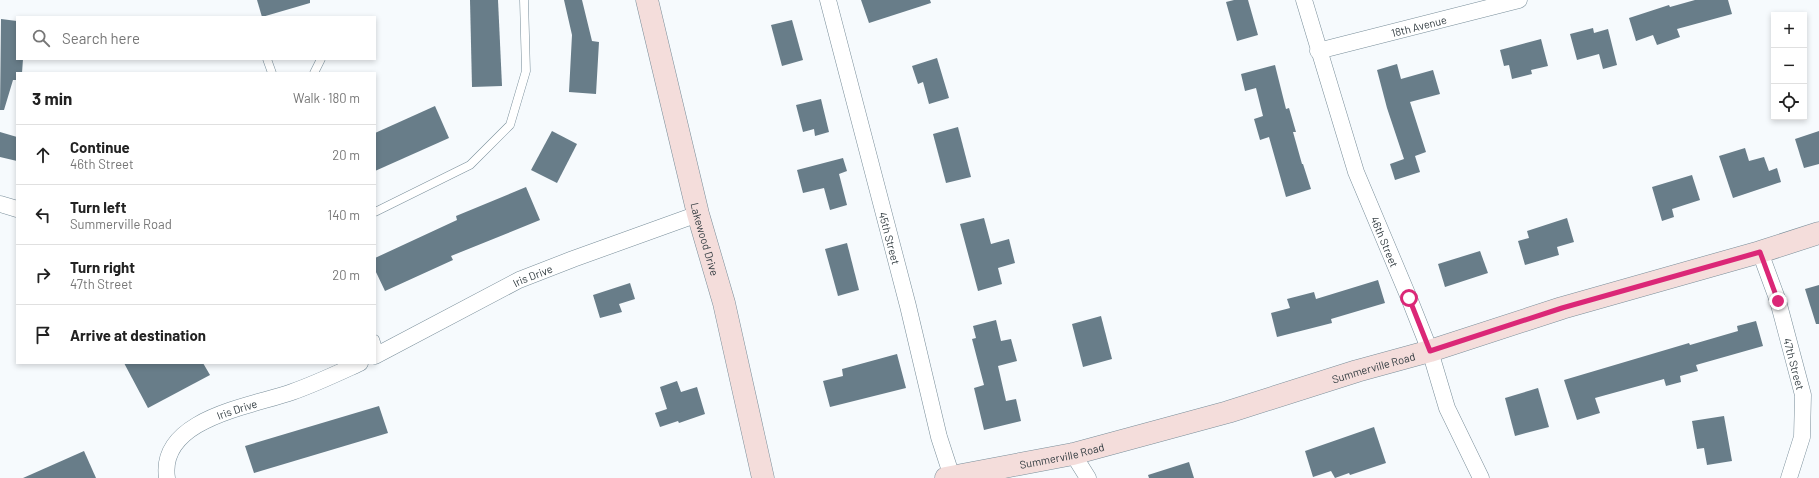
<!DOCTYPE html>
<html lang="en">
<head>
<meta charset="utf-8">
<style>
	:root { --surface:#fff; --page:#f6f6f6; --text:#222; --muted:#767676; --line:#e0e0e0 }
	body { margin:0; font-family:Barlow,sans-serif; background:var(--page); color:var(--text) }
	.controls { position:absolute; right:12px; top:12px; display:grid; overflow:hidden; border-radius:0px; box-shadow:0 2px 6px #0003 }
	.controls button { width:36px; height:36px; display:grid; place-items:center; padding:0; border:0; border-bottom:1px solid var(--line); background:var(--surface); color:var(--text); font:20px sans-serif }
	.stop { position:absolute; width:12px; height:12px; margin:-9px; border:3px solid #db2777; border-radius:50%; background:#fff }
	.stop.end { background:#db2777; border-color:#fff; box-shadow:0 1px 4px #0008 }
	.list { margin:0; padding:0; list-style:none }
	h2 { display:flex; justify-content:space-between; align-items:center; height:52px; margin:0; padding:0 16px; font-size:17px }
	h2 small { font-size:13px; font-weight:400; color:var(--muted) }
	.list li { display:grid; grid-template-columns:26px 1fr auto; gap:12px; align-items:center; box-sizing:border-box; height:60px; padding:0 16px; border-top:1px solid var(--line) }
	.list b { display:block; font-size:15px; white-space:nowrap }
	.list p { margin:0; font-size:13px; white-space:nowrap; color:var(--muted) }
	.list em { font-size:13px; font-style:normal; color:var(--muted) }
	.icon { flex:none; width:22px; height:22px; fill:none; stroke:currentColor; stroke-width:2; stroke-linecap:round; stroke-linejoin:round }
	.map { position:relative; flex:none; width:1819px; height:478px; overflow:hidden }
	.search { position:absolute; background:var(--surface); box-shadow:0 2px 6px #0003; left:16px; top:16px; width:360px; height:44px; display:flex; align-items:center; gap:10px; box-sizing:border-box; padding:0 14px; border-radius:0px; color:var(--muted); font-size:15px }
	.panel { position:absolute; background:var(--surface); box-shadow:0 2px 6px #0003; left:16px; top:72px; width:360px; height:292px; border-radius:0px }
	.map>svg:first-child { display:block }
	.building { fill:#687d89 }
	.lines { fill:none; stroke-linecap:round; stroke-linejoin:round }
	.lane-casing { stroke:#798e9a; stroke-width:9 }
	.street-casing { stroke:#798e9a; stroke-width:17 }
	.secondary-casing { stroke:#798e9a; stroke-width:23 }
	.lane { stroke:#fff; stroke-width:8 }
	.street { stroke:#fff; stroke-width:16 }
	.secondary { stroke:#f4dddb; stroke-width:22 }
	.route { stroke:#db2777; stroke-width:5 }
	.labels { text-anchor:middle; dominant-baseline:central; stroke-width:4; stroke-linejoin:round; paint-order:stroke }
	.street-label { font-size:11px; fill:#323c41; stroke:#fff }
</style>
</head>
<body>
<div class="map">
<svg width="1819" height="478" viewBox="0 0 1819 478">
	<rect width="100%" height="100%" fill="#f6fafd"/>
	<g class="building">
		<polygon points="257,0 310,0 310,3 262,17"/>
		<polygon points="470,0 498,0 502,86 472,87"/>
		<polygon points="564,0 582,0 592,41 599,42 596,94 569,92 572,35"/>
		<polygon points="861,0 930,0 931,3 869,23"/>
		<polygon points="1234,0 1248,0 1258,35 1237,41 1226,2"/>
		<polygon points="1695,0 1728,0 1732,14 1677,29 1680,37 1657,45 1653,35 1636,41 1629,18 1669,5 1670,7"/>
		<polygon points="1,19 17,21 17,59 23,59 22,73 17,73 17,80 13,80 4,110 0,110"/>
		<polygon points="792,20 803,60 782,66 771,25"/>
		<polygon points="1593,28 1594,33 1608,29 1617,65 1603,69 1599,54 1577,60 1570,34"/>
		<polygon points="1541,39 1548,66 1531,70 1532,74 1512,79 1509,65 1504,66 1500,50"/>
		<polygon points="937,58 949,98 929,104 923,82 918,84 912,66"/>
		<polygon points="1397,64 1401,79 1433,70 1440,94 1410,102 1426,152 1415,156 1420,172 1395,180 1390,164 1404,159 1387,108 1377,70"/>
		<polygon points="1275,65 1286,109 1289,108 1296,132 1293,132 1302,164 1303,164 1311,189 1286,197 1269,137 1260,140 1254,119 1263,116 1256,88 1245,91 1241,74"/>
		<polygon points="821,99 829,132 815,136 814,129 803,132 796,105"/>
		<polygon points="435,106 449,138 375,171 375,133"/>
		<polygon points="958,127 971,177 946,183 933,134"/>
		<polygon points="552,131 577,144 557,183 531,170"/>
		<polygon points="1819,131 1819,164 1804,168 1795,139"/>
		<polygon points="0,132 17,137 17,161 0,157"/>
		<polygon points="1745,148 1749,161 1764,157 1769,171 1777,168 1781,182 1733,198 1719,156"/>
		<polygon points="843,158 847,171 839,174 847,205 830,210 824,188 803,193 797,170"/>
		<polygon points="1692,175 1700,200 1672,209 1674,217 1662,221 1652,187"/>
		<polygon points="526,187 540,220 451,256 453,260 385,291 375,270 375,258 457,220 456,216"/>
		<polygon points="984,218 991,244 1009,239 1015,263 998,268 1002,284 978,291 960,224"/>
		<polygon points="1567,218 1574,242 1557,247 1559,255 1525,265 1518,241 1529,238 1527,231"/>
		<polygon points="847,243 859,290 838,296 825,249"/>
		<polygon points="1480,251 1488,273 1445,287 1438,264"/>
		<polygon points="1378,280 1385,303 1331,319 1332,323 1277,337 1271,313 1290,308 1287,299 1314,292 1316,299"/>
		<polygon points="630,283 635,299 619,304 622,312 600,318 593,295"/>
		<polygon points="1819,285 1819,324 1816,324 1805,289"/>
		<polygon points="1101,316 1112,359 1083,367 1072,324"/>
		<polygon points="996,320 1001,341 1011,339 1017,361 998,366 1006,401 1016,399 1021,421 984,430 974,388 984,385 972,339 976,338 973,326"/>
		<polygon points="1756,321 1763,346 1696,365 1698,371 1680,376 1681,382 1666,386 1664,379 1595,398 1600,413 1577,420 1564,380 1689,343 1690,345 1738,331 1737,326"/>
		<polygon points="897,354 906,388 830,407 823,381 843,376 842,369"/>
		<polygon points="124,363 203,363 210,375 148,408"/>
		<polygon points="677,381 681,392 697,387 705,414 679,423 678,421 660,427 655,413 667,409 660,387"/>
		<polygon points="1538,388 1549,427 1515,436 1505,398"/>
		<polygon points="379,406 388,433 254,473 245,446"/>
		<polygon points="1724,416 1732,461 1707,465 1704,448 1697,449 1692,421"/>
		<polygon points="1374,427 1386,463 1350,475 1349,473 1335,478 1331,471 1313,477 1305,451"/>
		<polygon points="84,451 96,478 23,478"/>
		<polygon points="1189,462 1194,478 1149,478 1148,475"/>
	</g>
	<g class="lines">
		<g class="lane-casing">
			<g id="lane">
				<polyline points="267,59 272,73"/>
				<polyline points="314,73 321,59"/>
				<polyline points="375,212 470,165 510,125 526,71 524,0"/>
				<polyline points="375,339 380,354"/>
			</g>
		</g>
		<g class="street-casing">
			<g id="street">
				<path id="s1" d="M 828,0 L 908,306 L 939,437 L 952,477"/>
				<path id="s2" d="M 1304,0 L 1356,172 L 1409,298 L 1430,351 L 1447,408 L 1481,478"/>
				<path id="s3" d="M 1318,51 L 1519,0"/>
				<polyline points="0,204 17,209"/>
				<path id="s4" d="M 1760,252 L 1778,301 L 1803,395 L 1802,437 L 1789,478"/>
				<path id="s5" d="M 375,356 L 519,280 L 573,259 L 698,214"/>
				<polyline points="1073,454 1088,478"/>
				<path id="s6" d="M 167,478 C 158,418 253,406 292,392 C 315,384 338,373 360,363"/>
			</g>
		</g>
		<g class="secondary-casing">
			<g id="secondary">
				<path id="s7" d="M 647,0 L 698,214 L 724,303 L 763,478"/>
				<path id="s8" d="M 946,478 L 1073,454 L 1228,412 L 1357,371 L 1430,351 L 1562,308 L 1760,252 L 1819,233"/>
			</g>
		</g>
		<use href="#lane" class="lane"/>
		<use href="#street" class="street"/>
		<use href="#secondary" class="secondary"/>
	</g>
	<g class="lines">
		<polyline class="route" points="1409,298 1430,351 1562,308 1760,252 1778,301"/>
	</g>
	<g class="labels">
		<g class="street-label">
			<text stroke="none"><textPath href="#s3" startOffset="104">18th Avenue</textPath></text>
			<text stroke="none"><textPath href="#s1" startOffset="246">45th Street</textPath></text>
			<text stroke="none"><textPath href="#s7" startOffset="246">Lakewood Drive</textPath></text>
			<text stroke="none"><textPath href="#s2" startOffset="255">46th Street</textPath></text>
			<text stroke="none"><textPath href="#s5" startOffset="177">Iris Drive</textPath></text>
			<text stroke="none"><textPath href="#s4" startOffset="117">47th Street</textPath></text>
			<text stroke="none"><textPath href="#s8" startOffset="442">Summerville Road</textPath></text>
			<text stroke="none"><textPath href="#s6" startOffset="108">Iris Drive</textPath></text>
			<text stroke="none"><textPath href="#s8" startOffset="118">Summerville Road</textPath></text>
		</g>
	</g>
</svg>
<div class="controls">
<button>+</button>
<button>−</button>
<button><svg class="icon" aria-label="locate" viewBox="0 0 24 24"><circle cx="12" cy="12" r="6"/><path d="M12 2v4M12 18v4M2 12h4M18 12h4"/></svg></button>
</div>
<div class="stop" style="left:1409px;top:298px"></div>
<div class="stop end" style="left:1778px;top:301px"></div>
<div class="search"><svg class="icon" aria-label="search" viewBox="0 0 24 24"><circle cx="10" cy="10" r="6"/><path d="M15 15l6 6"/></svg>Search here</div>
<section class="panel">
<h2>3 min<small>Walk · 180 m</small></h2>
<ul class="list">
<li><svg class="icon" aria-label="ahead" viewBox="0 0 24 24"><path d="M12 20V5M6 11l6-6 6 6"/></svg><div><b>Continue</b><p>46th Street</p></div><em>20 m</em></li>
<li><svg class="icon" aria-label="left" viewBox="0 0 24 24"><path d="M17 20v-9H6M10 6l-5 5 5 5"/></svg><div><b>Turn left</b><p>Summerville Road</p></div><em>140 m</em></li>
<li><svg class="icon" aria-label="right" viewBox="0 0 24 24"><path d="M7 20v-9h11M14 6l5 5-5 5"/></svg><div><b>Turn right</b><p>47th Street</p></div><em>20 m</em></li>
<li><svg class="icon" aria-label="arrive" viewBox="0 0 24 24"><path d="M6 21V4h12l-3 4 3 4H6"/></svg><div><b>Arrive at destination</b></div></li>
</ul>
</section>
</div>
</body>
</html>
